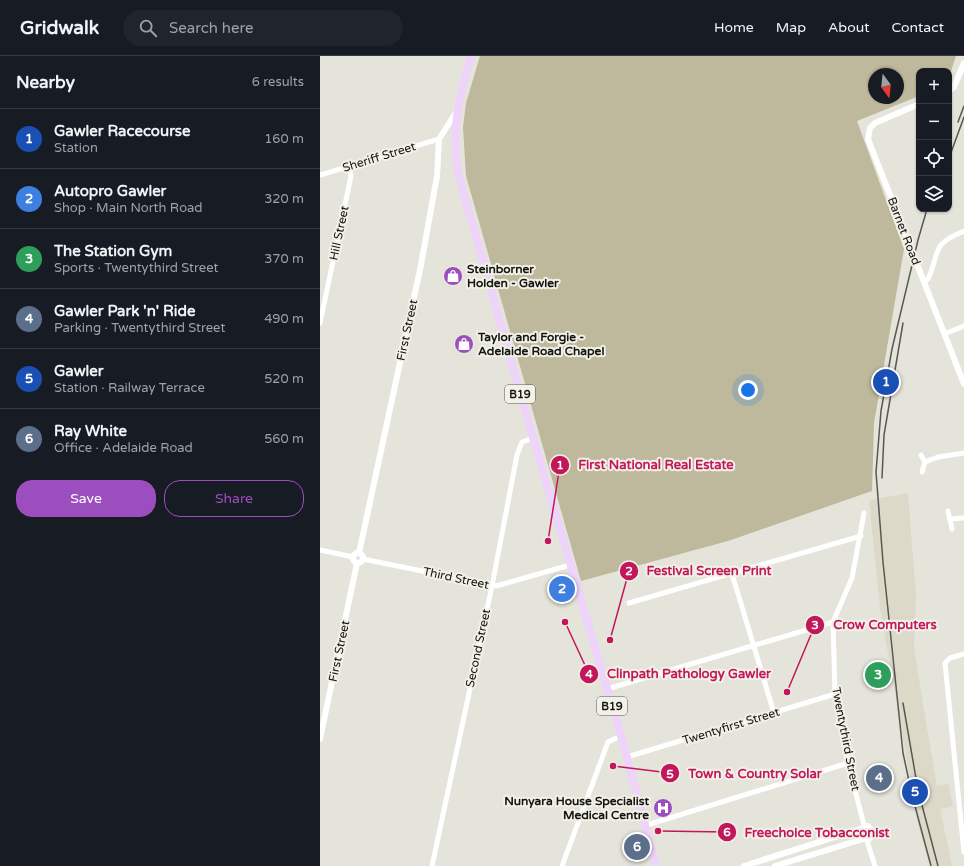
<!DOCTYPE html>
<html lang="en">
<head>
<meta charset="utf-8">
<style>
	:root { --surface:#171b24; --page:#20242c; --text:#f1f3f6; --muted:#9ea1a6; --line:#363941; --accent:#9c4dbe }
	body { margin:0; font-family:"Varela Round",sans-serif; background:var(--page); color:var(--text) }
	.controls { position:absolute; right:12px; top:12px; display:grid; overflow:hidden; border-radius:8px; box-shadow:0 1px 3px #0004 }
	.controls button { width:36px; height:36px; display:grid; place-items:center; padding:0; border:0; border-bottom:1px solid var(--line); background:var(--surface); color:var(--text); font:20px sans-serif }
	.compass { position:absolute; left:548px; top:12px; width:36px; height:36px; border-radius:50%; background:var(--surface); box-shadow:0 1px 3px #0004; rotate:165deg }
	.you { position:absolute; left:428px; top:334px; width:14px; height:14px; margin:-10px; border:3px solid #fff; border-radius:50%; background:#1a73e8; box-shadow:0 0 0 6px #1a73e833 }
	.badge { display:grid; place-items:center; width:26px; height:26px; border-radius:50%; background:var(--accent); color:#fff; font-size:13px; font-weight:700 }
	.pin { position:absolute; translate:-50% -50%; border:2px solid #fff; box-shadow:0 1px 4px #0006 }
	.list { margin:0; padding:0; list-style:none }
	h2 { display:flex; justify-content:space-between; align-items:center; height:52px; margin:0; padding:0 16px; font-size:17px }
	h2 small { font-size:13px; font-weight:400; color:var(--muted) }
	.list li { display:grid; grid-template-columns:26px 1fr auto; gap:12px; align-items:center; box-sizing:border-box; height:60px; padding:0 16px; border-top:1px solid var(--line) }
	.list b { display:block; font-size:15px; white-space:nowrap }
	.list p { margin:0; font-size:13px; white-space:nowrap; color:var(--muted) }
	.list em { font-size:13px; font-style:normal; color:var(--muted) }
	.actions { display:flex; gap:8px; padding:12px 16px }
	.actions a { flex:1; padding:9px 0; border:1px solid var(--accent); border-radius:16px; text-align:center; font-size:14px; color:var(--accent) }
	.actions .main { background:var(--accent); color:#fff }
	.icon { flex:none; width:22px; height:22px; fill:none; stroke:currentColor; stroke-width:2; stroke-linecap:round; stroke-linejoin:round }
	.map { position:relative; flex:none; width:644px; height:810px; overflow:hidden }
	header { display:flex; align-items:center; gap:24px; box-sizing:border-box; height:56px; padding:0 20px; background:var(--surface); border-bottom:1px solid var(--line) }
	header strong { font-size:19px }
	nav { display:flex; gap:22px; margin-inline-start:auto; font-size:14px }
	.search { width:280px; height:36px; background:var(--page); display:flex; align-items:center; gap:10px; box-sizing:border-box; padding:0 14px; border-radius:22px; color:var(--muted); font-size:15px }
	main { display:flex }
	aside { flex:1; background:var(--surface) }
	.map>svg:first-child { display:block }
	.built { fill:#dcd9c9 }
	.green { fill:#beb99c; fill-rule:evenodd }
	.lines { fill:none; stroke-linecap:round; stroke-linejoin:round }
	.minor { stroke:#fff; stroke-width:5 }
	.tertiary { stroke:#fff; stroke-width:6 }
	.primary { stroke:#eed3fa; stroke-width:8 }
	.rail { stroke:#585853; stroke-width:1.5 }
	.labels { text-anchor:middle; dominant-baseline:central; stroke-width:4; stroke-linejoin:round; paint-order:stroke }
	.shield { fill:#f2f1e8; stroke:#575752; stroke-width:1 }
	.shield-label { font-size:11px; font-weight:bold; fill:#151512 }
	.street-label { font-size:12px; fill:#151512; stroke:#f2f1e8 }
	.poi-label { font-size:12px; font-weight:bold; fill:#151512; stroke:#f2f1e8; text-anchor:start }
	.leader { fill:none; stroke:#c2185b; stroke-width:1.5 }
	.callout-dot { fill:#c2185b; stroke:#f2f1e8; stroke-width:1.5 }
	.mark-label { font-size:12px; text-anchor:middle; font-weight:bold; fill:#fff }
	.callout-label { font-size:13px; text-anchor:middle; font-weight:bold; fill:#c2185b; stroke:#f2f1e8; stroke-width:4; stroke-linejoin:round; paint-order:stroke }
</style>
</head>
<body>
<header>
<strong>Gridwalk</strong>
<div class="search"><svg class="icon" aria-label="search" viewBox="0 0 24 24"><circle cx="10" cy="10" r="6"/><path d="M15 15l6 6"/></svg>Search here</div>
<nav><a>Home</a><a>Map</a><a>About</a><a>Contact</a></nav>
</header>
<main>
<aside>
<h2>Nearby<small>6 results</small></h2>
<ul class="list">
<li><span class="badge" style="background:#1a4fb4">1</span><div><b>Gawler Racecourse</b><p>Station</p></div><em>160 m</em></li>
<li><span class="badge" style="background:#3f7fe0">2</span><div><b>Autopro Gawler</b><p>Shop · Main North Road</p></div><em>320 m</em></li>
<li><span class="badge" style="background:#2e9e5b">3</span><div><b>The Station Gym</b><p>Sports · Twentythird Street</p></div><em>370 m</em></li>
<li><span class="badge" style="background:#5c6f8a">4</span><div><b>Gawler Park 'n' Ride</b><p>Parking · Twentythird Street</p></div><em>490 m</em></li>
<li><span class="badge" style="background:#1a4fb4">5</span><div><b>Gawler</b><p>Station · Railway Terrace</p></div><em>520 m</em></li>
<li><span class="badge" style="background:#5c6f8a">6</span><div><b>Ray White</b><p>Office · Adelaide Road</p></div><em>560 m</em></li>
</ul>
<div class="actions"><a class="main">Save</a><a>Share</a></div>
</aside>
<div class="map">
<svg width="644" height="810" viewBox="0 0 644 810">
	<rect width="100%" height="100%" fill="#e5e4db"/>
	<polygon class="built" points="588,437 596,541 594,591 606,667 617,730 628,727 633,750 620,753 632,810 610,810 598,768 560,552 549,444"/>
	<path class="green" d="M 160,0 L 636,0 L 629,21 L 629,15 L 599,15 L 599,40 L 537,65 L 584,193 L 554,367 L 552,435 L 408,485 L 261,525 L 146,120 L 143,71 L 146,47 ZM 554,18 L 578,18 L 578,42 L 554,42 Z"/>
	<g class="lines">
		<g class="minor">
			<polyline points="0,119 119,83"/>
			<path d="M 604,225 L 608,223 C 621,195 610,189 644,175"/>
			<polyline points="0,267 31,120 29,110"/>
			<polyline points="624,278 644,270"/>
			<polyline points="601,399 605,406"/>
			<polyline points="602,416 605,406 618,401 644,397"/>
			<polyline points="628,455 632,473"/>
			<polyline points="544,457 532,522 513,566 515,638 528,707 544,769"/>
			<polyline points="630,463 644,462"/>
			<polyline points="0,494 33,501"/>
			<polyline points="43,503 176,530 250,509"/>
			<polyline points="412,518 454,657"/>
			<polyline points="309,547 541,480"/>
			<polyline points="644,598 630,602 625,607 644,796"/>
			<polyline points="287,633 513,566"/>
			<polyline points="307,701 515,638"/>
			<polyline points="327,769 528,707"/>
			<polyline points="544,769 549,770 553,775 552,781 547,785"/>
			<polyline points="547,785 555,810"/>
			<polyline points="112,810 172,530 197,399 202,386 213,382"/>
			<polyline points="242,810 288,686 301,680"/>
		</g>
		<g class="tertiary">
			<polyline points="629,35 634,31 644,7"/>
			<polyline points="599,48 555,67 550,72 548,83 644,328"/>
			<circle cx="38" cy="502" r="5"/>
			<polyline points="39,497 101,209 117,120 119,83 137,55"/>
			<polyline points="0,683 37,507"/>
			<polyline points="424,810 540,773"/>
			<polyline points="455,810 543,783"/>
		</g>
		<path class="primary" d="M 151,0 C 139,39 131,76 138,117 L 202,344 L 304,690 L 336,810"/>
		<g class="rail">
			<polyline points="638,66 644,50"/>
			<polyline points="629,102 644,61"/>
			<polyline points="607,153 598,184 572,293 561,355 556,416 563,506 583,697 592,739 611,810"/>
			<polyline points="562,422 564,379 583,267"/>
			<polyline points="583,647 598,734 618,810"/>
		</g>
	</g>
	<defs>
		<g id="shop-disc" transform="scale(1)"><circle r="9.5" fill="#9c4dbe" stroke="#f2f1e8"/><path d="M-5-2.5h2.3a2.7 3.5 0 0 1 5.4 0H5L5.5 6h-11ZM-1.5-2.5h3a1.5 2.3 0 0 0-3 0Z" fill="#fff"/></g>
		<g id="hospital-disc" transform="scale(1)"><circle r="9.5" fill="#9c4dbe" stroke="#f2f1e8"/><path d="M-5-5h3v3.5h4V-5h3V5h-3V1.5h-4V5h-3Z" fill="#fff"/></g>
	</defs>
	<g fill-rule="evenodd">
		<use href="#shop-disc" x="133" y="220"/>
		<use href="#shop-disc" x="144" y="288"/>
		<use href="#hospital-disc" x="343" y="752"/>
	</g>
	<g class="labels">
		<g class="shield">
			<rect x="185" y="329" width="30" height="18" rx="3"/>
			<rect x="277" y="641" width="30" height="18" rx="3"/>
		</g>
		<g class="shield-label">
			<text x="200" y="338">B19</text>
			<text x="292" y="650">B19</text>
		</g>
		<g class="street-label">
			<text transform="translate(59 101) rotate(-17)">Sheriff Street</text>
			<text transform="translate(584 175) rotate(69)">Barnet Road</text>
			<text transform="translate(19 177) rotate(-78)">Hill Street</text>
			<text transform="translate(87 274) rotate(-78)">First Street</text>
			<text transform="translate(136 522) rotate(12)">Third Street</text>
			<text transform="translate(158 592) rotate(-78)">Second Street</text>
			<text transform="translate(19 595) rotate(-78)">First Street</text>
			<text transform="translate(411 670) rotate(-17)">Twentyfirst Street</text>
			<text transform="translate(526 683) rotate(79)">Twentythird Street</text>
		</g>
		<g class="poi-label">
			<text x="147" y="213">Steinborner<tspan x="147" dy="14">Holden - Gawler</tspan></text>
			<text x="158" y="281">Taylor and Forgie -<tspan x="158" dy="14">Adelaide Road Chapel</tspan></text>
			<text x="329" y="745" text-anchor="end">Nunyara House Specialist<tspan x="329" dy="14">Medical Centre</tspan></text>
		</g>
	</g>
	<path class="leader" d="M228 485L240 409M290 584L309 515M467 636L495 569M245 566L269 618M293 710L350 717M338 775L407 776"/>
	<g class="callout-dot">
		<circle cx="228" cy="485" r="4"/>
		<circle cx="290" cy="584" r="4"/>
		<circle cx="467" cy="636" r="4"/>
		<circle cx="245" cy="566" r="4"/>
		<circle cx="293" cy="710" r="4"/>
		<circle cx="338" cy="775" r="4"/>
		<circle cx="240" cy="409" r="10"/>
		<circle cx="309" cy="515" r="10"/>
		<circle cx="495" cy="569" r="10"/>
		<circle cx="269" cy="618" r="10"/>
		<circle cx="350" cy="717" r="10"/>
		<circle cx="407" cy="776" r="10"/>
	</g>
	<g class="mark-label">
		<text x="240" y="413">1</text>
		<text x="309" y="519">2</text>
		<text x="495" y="573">3</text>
		<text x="269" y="622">4</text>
		<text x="350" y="722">5</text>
		<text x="407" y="780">6</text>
	</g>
	<g class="callout-label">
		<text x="336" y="413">First National Real Estate</text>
		<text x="389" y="519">Festival Screen Print</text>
		<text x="565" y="573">Crow Computers</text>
		<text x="369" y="622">Clinpath Pathology Gawler</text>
		<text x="435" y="722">Town &amp; Country Solar</text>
		<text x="497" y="781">Freechoice Tobacconist</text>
	</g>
</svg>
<div class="controls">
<button>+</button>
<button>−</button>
<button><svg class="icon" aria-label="locate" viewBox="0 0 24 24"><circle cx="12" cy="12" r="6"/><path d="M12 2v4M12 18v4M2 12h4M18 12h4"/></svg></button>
<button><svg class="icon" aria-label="layers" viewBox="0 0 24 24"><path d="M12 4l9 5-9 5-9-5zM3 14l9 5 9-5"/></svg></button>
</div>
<svg class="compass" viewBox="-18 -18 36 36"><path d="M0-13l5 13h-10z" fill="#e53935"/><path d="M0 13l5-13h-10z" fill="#9ea1a6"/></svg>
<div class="you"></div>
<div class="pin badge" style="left:566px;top:326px;background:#1a4fb4">1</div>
<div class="pin badge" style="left:242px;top:533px;background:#3f7fe0">2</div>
<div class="pin badge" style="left:558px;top:619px;background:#2e9e5b">3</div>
<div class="pin badge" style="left:559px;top:722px;background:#5c6f8a">4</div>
<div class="pin badge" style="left:595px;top:736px;background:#1a4fb4">5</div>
<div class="pin badge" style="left:317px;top:791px;background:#5c6f8a">6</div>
</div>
</main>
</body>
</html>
